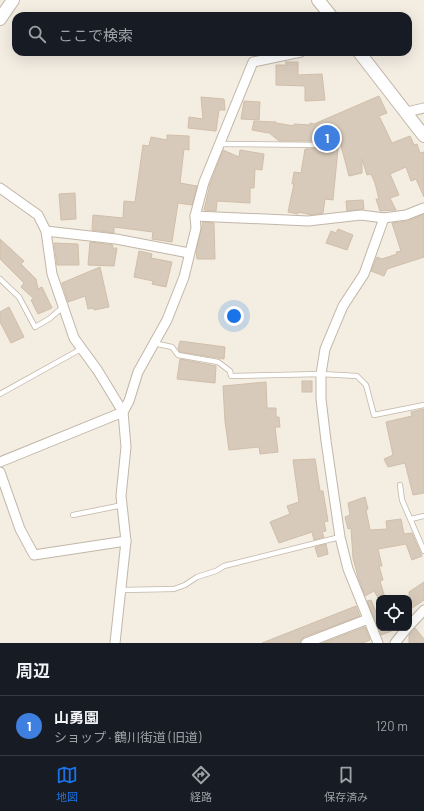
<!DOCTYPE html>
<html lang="ja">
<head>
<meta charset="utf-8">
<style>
	:root { --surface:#171b24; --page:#242831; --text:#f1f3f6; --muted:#9ea1a6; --line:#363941; --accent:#1a73e8 }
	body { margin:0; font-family:Barlow,"Noto Sans JP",sans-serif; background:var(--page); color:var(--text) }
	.controls { position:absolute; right:12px; bottom:12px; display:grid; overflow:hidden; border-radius:8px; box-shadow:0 4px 16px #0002 }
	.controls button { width:36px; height:36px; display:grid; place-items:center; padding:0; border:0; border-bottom:1px solid var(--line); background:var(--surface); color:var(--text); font:20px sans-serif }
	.you { position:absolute; left:234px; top:316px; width:14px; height:14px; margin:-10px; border:3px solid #fff; border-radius:50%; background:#1a73e8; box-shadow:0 0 0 6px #1a73e833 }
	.badge { display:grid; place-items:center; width:26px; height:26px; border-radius:50%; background:var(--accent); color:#fff; font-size:13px; font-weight:700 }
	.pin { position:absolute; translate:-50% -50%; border:2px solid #fff; box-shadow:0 1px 4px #0006 }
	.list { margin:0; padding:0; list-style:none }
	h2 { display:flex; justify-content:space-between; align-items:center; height:52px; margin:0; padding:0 16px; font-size:17px }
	h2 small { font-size:13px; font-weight:400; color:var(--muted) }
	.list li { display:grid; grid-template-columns:26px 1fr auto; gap:12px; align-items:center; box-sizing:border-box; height:60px; padding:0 16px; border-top:1px solid var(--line) }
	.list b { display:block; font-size:15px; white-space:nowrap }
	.list p { margin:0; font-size:13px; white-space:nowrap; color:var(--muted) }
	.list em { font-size:13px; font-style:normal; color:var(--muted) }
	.icon { flex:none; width:22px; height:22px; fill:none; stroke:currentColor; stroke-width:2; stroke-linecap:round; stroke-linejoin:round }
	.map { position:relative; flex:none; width:424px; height:643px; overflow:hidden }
	.search { position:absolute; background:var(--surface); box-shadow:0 4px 16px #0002; left:12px; right:12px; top:12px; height:44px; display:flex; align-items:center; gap:10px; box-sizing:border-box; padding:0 14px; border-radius:12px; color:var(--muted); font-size:15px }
	.sheet { height:112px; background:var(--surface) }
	nav { display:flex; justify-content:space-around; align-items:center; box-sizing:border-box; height:56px; border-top:1px solid var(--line); background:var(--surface); font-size:11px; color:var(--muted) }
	nav a { display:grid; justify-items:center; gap:2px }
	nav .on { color:var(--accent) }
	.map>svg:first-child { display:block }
	.building { fill:#d8caba; stroke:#d0bea9 }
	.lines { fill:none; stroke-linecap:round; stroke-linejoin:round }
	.service-casing { stroke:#c2b6a7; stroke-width:6 }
	.minor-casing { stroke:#c2b6a7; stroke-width:11 }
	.tertiary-casing { stroke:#c2b6a7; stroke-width:14 }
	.service { stroke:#fff; stroke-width:4.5 }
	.minor { stroke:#fff; stroke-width:9 }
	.tertiary { stroke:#fff; stroke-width:12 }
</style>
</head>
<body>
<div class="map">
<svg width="424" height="643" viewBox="0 0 424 643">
	<rect width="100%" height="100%" fill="#f3ede2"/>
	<g class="building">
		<polygon points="285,62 298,62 298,75 322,74 325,100 305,101 305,86 276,85 276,65 287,65"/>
		<polygon points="379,96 387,113 379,116 392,143 410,136 414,145 417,144 420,153 424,152 424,197 416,179 411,181 406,167 390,174 399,195 390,198 396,210 380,211 376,199 379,199 375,183 371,174 367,175 362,159 362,173 349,176 339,138 333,200 325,199 323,213 312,215 298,212 298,214 288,212 294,184 292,184 294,172 301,173 305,149 324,148 332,142 333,138 329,135 321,141 279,141 268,132 268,133 252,130 254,121 276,122 276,123 294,126 294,124 310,125 310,123 314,124"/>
		<polygon points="201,97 224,99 225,110 219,110 216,131 188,128 189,117 203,119"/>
		<polygon points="244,101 260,102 259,120 241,119"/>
		<polygon points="167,135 189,136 189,150 184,149 180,183 197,186 192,205 178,203 172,242 152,239 153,232 114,227 114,233 92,230 93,215 123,218 124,201 135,202 143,145 149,146 151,137 167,140"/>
		<polygon points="223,150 239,157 240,150 264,154 262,170 255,169 254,188 250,188 250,203 217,201 216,211 204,210 210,184"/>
		<polygon points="75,193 76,219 61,220 59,194"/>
		<polygon points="363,200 364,209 347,211 346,201"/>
		<polygon points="424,214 424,257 387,269 384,276 371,271 377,257 382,259 397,254 396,252 401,251 392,223 408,221"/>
		<polygon points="203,222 214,223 215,259 197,259 196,251"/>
		<polygon points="338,229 353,235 347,250 326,243 331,231 336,233"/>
		<polygon points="0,239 24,261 21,264 36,279 38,289 42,287 52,308 38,314 31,300 34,299 21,287 24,283 0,259"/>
		<polygon points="90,242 113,245 112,248 117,248 114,266 88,265"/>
		<polygon points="54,243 78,244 79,265 57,265"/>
		<polygon points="139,251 152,254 151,258 172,262 166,287 152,284 153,281 134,277"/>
		<polygon points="100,267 109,307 94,310 93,308 88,309 85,296 68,302 62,283"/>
		<polygon points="9,307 24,337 11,343 0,322 0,312"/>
		<polygon points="180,341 225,347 224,359 180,352 178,349"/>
		<polygon points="180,359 216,366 215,383 177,379"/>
		<rect x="302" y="381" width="10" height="11"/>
		<polygon points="266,382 267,408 276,408 276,417 279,417 280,427 275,427 278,452 260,454 259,447 229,450 225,421 223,386"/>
		<polygon points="424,409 424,493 413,495 405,463 388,467 384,459 393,455 386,422 412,416 411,412"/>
		<polygon points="315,459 320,491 323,491 328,521 324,522 326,531 322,532 324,537 314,540 312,532 279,543 270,522 290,514 287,506 299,502 293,460"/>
		<polygon points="365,497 368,509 366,510 370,530 387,529 386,521 401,519 404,534 412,533 422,556 412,560 406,544 378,549 382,566 379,566 383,580 380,581 385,598 379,599 374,591 365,596 358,577 353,558 351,528 348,529 345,517 350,515 348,503"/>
		<polygon points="326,544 328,554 318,557 315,547"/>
		<polygon points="424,582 424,600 409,610 409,592"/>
		<polygon points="371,600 379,619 379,628 399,628 381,635 367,601"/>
		<polygon points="356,606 360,616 304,637 300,643 262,643"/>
		<polygon points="365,627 370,640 363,643 323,643"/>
		<polygon points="415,628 424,639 424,643 409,643 409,635"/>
	</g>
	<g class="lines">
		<g class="service-casing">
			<g id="service">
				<polyline points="218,144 322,145 329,139"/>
				<polyline points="0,279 19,297 35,327 49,319 63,307"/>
				<polyline points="153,343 172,347 178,355 218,362 230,371 231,376 321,374 357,376 366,385 374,415 424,405"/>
				<polyline points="0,394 81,349"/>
				<polyline points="400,485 402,500 424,551"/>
				<polyline points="73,515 123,505"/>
				<polyline points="411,519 424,516"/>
				<polyline points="121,590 174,589 185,585 197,577 216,571 224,566 340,537"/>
			</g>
		</g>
		<g class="minor-casing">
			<g id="minor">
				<polyline points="407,112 424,108"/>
				<polyline points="0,188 38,215 46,231 52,274 74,338 98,371 123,412 126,447 121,496 126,541 115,643"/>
				<polyline points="195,216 308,221 361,215 384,218 406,215 424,208"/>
				<polyline points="46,231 116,239 189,253"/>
				<polyline points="0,462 123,412 129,401 138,372 167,320 184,277 196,228 195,216 204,182 253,62 301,52"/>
				<polyline points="0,472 20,529 34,555 126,541"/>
				<polyline points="409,626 424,610"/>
				<polyline points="306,643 368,619"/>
				<polyline points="378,643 348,569 340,537 326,441 321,399 321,374 325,349 343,306 364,274 384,218"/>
				<polyline points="395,643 407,628"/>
			</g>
		</g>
		<g class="tertiary-casing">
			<g id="tertiary">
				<polyline points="318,0 331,16"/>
				<polyline points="0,19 13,0"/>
				<polyline points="359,52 424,136"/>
			</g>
		</g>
		<use href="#service" class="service"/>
		<use href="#minor" class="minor"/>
		<use href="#tertiary" class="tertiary"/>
	</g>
</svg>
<div class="controls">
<button><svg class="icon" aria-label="locate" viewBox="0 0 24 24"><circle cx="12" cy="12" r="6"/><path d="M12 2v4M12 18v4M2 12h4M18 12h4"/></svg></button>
</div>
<div class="you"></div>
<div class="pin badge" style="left:327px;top:138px;background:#3f7fe0">1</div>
<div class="search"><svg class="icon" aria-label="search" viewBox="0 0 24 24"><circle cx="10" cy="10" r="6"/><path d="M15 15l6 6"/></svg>ここで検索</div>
</div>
<section class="sheet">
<h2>周辺<small></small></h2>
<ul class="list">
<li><span class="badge" style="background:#3f7fe0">1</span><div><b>山勇園</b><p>ショップ · 鶴川街道 (旧道)</p></div><em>120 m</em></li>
</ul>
</section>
<nav>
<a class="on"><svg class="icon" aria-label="map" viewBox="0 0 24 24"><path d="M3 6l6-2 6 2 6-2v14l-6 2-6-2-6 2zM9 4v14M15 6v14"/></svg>地図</a>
<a><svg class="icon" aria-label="directions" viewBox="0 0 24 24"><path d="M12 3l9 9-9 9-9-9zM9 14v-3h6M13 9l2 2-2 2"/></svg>経路</a>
<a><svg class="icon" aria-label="saved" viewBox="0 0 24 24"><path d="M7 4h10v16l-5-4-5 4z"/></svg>保存済み</a>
</nav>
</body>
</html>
